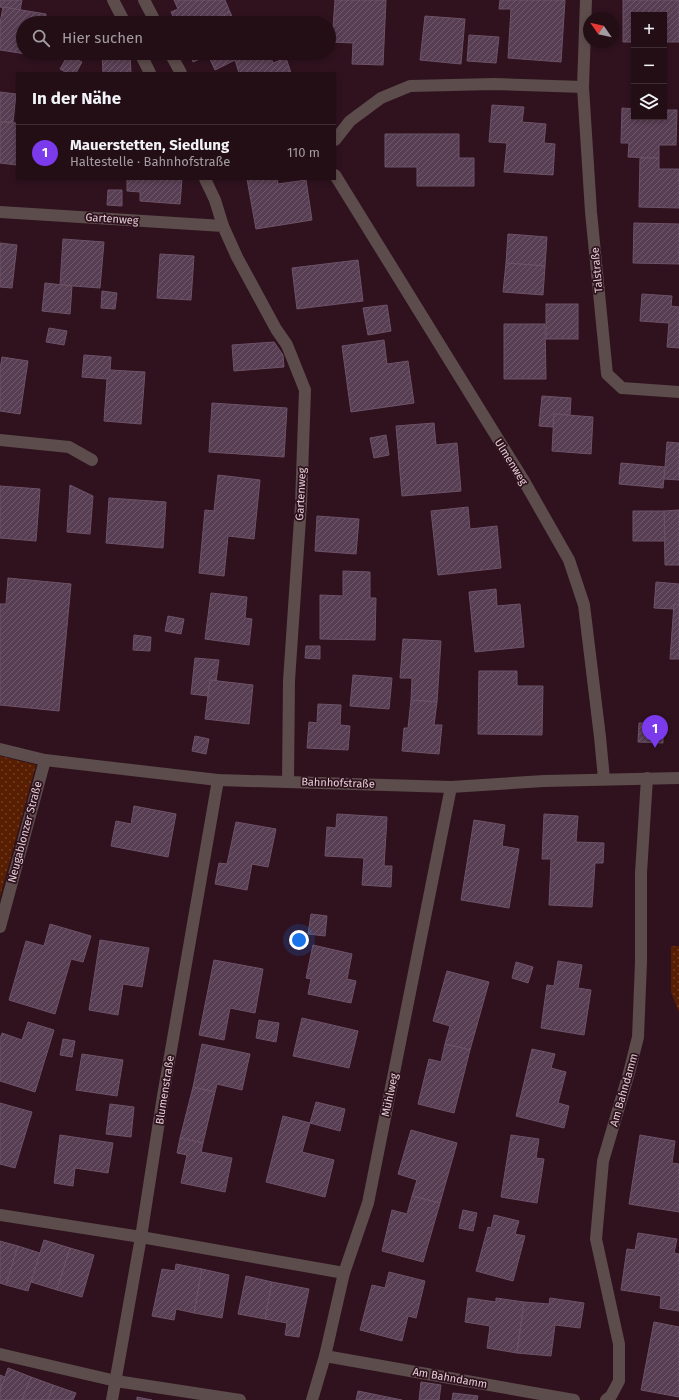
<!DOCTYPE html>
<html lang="de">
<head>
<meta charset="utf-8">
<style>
	:root { --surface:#230e16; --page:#2f1c23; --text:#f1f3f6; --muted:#a39ca1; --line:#402e35; --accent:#7c3aed }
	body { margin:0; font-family:"Fira Sans",sans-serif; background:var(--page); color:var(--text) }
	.controls { position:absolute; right:12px; top:12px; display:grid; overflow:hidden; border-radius:0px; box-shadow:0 2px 6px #0003 }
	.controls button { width:36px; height:36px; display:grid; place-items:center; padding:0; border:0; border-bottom:1px solid var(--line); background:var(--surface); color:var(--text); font:20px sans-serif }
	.compass { position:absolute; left:583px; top:12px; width:36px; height:36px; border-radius:50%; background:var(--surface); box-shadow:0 2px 6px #0003; rotate:304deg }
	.you { position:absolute; left:299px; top:940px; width:14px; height:14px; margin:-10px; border:3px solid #fff; border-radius:50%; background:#1a73e8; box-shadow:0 0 0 6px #1a73e833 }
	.badge { display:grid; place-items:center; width:26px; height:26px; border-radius:50%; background:var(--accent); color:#fff; font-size:13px; font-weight:700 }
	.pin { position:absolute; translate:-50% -33px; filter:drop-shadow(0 1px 2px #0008) }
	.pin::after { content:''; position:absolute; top:21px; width:14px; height:12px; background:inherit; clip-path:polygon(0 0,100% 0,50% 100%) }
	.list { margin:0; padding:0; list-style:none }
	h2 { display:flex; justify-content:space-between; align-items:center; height:52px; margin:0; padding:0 16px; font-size:17px }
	h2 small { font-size:13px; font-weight:400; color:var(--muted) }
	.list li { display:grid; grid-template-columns:26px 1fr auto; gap:12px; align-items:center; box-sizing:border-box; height:56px; padding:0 16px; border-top:1px solid var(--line) }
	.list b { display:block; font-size:15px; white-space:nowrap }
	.list p { margin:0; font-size:13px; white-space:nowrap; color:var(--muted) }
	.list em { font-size:13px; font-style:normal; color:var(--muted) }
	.icon { flex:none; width:22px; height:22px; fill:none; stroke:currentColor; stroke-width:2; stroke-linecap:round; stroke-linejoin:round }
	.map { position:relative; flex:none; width:679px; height:1400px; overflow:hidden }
	.search { position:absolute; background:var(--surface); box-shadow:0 2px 6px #0003; left:16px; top:16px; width:320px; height:44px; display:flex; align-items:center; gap:10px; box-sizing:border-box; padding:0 14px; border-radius:22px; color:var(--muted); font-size:15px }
	.panel { position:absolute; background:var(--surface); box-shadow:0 2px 6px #0003; left:16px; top:72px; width:320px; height:108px; border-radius:0px }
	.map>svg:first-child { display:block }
	.grass { fill:url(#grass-dots) }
	.building { fill:url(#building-hatch); stroke:#6d5268 }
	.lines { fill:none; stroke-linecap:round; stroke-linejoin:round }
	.minor { stroke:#5c4c4b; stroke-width:12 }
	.labels { text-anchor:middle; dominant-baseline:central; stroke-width:3.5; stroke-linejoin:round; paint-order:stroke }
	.street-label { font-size:11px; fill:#e3ced5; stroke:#2f121e }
</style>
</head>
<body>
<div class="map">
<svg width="679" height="1400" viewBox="0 0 679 1400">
	<defs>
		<pattern id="grass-dots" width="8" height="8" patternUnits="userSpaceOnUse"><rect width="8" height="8" fill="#581e01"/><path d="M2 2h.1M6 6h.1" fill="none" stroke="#703e25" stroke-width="1.8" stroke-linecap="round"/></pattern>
		<pattern id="building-hatch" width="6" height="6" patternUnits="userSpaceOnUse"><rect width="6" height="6" fill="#583e53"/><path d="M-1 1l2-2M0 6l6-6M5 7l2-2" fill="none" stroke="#70596b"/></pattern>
	</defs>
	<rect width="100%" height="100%" fill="#2f121e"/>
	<g class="grass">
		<polygon points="0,756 36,765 0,897"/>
		<polygon points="671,946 679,946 679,1012 671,992"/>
	</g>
	<g class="building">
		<polygon points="0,0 22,0 20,10 0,7"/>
		<polygon points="174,0 225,0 230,12 206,23 176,23 171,12 178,9"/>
		<polygon points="335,0 386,0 383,65 352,64 353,43 332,42"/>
		<polygon points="500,0 565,0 561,62 508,58 511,9 499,9"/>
		<polygon points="623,0 679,0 679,42 664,42 664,15 634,15 634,42 623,42"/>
		<polygon points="3,7 46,14 45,23 23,23 23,53 40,53 39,56 0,50 0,23"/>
		<polygon points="230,12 235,23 206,23"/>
		<polygon points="425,16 465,19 461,64 420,60"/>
		<polygon points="469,35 499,37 496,63 467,61"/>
		<polygon points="130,53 131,73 103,73 102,54"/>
		<polygon points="190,53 232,53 235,60 215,70 208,55 193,62"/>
		<polygon points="253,53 269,53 273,63 286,58 291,73 239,73 235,60"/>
		<polygon points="68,55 82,62 76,73 67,73 60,69"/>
		<polygon points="0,92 16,94 13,122 0,122"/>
		<polygon points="492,105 524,107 522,122 546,124 544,143 555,144 553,175 504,172 507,143 489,142"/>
		<polygon points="622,108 634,109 634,117 664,117 664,110 677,110 676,145 659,145 659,158 628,157 629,143 621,143"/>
		<polygon points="0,122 17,123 17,165 0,163"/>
		<polygon points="385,134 459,134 459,158 474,158 474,186 417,186 417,167 385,167"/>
		<polygon points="640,158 659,158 659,169 679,169 679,208 639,207"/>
		<polygon points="127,179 182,179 180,204 140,201 140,192 127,191"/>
		<polygon points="247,179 277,179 278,184 306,180 312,220 256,229"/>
		<polygon points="108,190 122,190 122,206 107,205"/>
		<polygon points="634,223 679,224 679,264 633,263"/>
		<polygon points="508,234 547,237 545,266 506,263"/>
		<polygon points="63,239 104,242 100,288 60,285"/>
		<polygon points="0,243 17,245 12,288 0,287"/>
		<polygon points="160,254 194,256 191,300 157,298"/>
		<polygon points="358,260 363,301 297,309 292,268"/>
		<polygon points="506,263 545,266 543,295 503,292"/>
		<polygon points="45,283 72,286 70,314 42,311"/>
		<polygon points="102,291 117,293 115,309 101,308"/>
		<polygon points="642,294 672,296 671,306 679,307 679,348 667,347 669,323 640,321"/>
		<rect x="546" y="304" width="32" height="35"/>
		<polygon points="387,305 391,331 368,335 363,308"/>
		<polygon points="504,324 545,324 546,379 504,379"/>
		<polygon points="49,328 67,331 64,345 46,342"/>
		<polygon points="384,340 387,364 408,361 414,403 351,412 342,346"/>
		<polygon points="274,342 283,355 284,367 234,371 232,345"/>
		<polygon points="84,355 111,357 110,370 145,372 141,424 104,421 107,379 82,377"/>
		<polygon points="2,357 28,361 20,414 0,411 0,369"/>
		<polygon points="542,396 571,398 570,415 554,414 553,427 539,426"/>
		<polygon points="212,403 287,408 284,457 209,452"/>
		<polygon points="554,414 593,417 591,454 552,451"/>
		<polygon points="434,423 436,445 457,443 461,491 402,496 396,426"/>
		<polygon points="386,435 389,455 374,458 370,438"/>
		<polygon points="667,442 679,443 679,480 664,479"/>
		<polygon points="621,463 665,467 663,488 619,484"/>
		<polygon points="218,475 260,480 254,539 228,536 224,576 199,573 205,510 214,511"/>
		<polygon points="70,485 93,496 90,534 67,532"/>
		<polygon points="0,486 40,489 36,541 0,538"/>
		<polygon points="109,498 166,502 163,548 106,543"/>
		<polygon points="468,507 470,529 497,526 501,568 438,575 431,511"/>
		<polygon points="679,510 679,565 665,565 664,511"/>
		<polygon points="633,511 664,511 665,541 633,541"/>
		<polygon points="317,516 359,519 356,554 315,551"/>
		<polygon points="343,571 370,572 370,598 376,598 375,640 320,639 320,595 343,596"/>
		<polygon points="8,578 71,584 59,711 0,705 0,604 6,604"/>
		<polygon points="656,582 679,584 679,605 674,604 674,609 654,608"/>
		<polygon points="496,589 497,606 520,604 524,647 475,652 469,592"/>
		<polygon points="211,593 247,597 245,618 252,619 249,645 205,639"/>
		<polygon points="674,604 679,605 679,659 670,659"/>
		<polygon points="168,616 184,619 181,634 165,631"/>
		<polygon points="134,635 151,637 150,651 133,650"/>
		<polygon points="403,639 441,641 437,702 411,700 412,678 400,678"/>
		<polygon points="306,646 320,646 320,659 305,658"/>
		<polygon points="195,658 219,660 216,681 210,680 208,696 191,694"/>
		<polygon points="479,671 517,671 517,686 543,686 542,735 478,734"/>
		<polygon points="353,675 392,678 389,709 350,706"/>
		<polygon points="210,680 253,685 249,724 205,719"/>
		<polygon points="411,700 437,702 434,725 442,725 439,754 402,751 404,728 408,728"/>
		<polygon points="318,704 341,705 340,725 350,726 348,750 307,748 309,722 317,723"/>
		<polygon points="639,723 663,724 663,743 638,742"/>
		<polygon points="195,736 209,739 206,754 192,751"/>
		<polygon points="134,806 176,814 168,857 111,846 116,821 131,824"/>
		<polygon points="337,814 387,817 384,866 392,866 391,887 362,885 364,858 325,856 327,827 336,828"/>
		<polygon points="544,814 578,816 576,842 604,843 603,863 595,863 592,907 549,905 551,859 542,859"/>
		<polygon points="474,820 505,825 502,846 519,849 509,908 461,900"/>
		<polygon points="236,822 276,829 268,867 252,864 247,890 215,884 219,863 227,864"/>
		<polygon points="311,914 327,916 325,936 308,934"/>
		<polygon points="50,924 91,936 83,962 71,959 55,1014 9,1000 26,941 44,946"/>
		<polygon points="100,940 149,948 142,987 123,984 118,1015 89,1010"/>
		<polygon points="313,945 352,954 347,979 356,981 351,1003 308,994 311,979 306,978"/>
		<polygon points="214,960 263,969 255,1013 230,1008 224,1040 199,1035"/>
		<polygon points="558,961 582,965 578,988 591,990 584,1035 541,1028 547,985 554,986"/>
		<polygon points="516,962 533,967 528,983 512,978"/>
		<polygon points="447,971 489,982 470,1050 445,1044 450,1026 433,1021"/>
		<polygon points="302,1018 358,1031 349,1068 293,1056"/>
		<polygon points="259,1020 279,1023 276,1042 256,1038"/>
		<polygon points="28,1022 54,1030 35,1092 0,1081 0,1039 2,1033 22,1040"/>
		<polygon points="63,1039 75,1041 72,1057 60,1055"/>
		<polygon points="202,1044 250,1054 242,1090 217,1084 215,1092 193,1087"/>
		<polygon points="445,1044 470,1050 454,1113 418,1104 429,1059 441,1062"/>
		<polygon points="532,1049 555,1054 551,1068 566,1072 558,1103 569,1106 564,1128 516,1116"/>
		<polygon points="82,1054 123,1060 117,1096 76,1090"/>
		<polygon points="193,1087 215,1092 203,1143 180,1138"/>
		<polygon points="316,1102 345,1109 340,1131 310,1123"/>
		<polygon points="0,1103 32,1112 15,1168 0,1164"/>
		<polygon points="110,1104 134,1107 131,1137 106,1134"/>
		<polygon points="283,1116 310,1123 302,1152 334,1160 325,1197 266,1182"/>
		<polygon points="411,1130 457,1143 440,1203 412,1196 417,1180 398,1174"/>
		<polygon points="60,1135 113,1143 108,1173 75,1168 73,1186 54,1183"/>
		<polygon points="511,1135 539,1139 536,1158 544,1159 537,1203 501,1197"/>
		<polygon points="640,1135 675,1141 672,1163 679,1164 679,1212 629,1204"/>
		<polygon points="180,1138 203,1143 201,1152 232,1158 225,1192 181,1183 187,1155 177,1153"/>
		<polygon points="412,1196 440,1203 423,1262 382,1251 392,1210 407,1214"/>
		<polygon points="463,1210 477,1213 473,1231 459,1228"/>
		<polygon points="494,1215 519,1221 515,1234 525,1236 513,1281 476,1271 488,1227 491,1228"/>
		<polygon points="638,1233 677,1239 674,1253 679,1254 679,1311 660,1308 661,1296 621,1290 627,1249 635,1250"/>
		<polygon points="44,1240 70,1248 57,1290 31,1282"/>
		<polygon points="0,1241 18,1246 6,1285 0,1283"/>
		<polygon points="18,1246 40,1253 28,1291 6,1285"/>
		<polygon points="70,1248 94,1255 82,1297 57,1290"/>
		<polygon points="176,1264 202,1269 194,1313 176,1309 174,1320 152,1316 162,1269 175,1271"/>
		<polygon points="202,1269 229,1275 222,1318 194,1313"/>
		<polygon points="389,1272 425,1281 416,1318 408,1316 402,1341 360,1330 372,1285 385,1288"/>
		<polygon points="246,1276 272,1282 265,1319 238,1314"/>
		<polygon points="272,1282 309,1289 299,1337 285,1335 287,1323 265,1319"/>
		<polygon points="468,1298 496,1302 496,1298 524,1302 517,1353 487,1348 490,1326 465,1322"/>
		<polygon points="550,1298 584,1303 580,1328 555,1325 551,1356 517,1353 524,1302 549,1304"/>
		<polygon points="654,1322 679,1327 679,1397 641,1390"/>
		<polygon points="8,1368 31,1377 22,1400 0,1400 0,1391"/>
		<polygon points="0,1375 5,1377 0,1391"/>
		<polygon points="31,1377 53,1385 48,1400 22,1400"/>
		<polygon points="421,1382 441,1385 439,1400 419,1400"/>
		<polygon points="53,1385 76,1393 73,1400 48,1400"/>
		<polygon points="358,1391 402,1400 356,1400"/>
		<polygon points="453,1393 478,1396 477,1400 452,1400"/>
		<polygon points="137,1397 152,1400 137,1400"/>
	</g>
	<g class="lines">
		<g class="minor">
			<polyline points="113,0 125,23"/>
			<polyline points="144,0 156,23"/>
			<polyline points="586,0 583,87 591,212 607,374 622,388 679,392"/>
			<polyline points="140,53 150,73"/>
			<polyline points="170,53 181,73"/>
			<polyline points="335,140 350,121 381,98 410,86 494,84 583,87"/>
			<polyline points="335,175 524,481 569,560 584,605 600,737 604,779"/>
			<polyline points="205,179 215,200 223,226"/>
			<polyline points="0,212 223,226 237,257 276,329 287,345 305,390 301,504 289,681 288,782"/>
			<polyline points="0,440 69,447 92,460"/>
			<polyline points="0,749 45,760 218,780 451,787 544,781 679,778"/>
			<polyline points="0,927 45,760"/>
			<polyline points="0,1215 141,1237 344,1273"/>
			<polyline points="0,1354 116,1381 240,1400"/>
			<polyline points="325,1356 574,1400"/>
			<polyline points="112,1400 141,1237 163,1096 218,780"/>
			<polyline points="312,1400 325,1356 344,1273 368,1203 451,787"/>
			<polyline points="606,1400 611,1396 619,1381 619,1344 596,1239 603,1161 629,1073 638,1037 641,962 641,873 647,778"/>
		</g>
	</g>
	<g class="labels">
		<g class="street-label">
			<text transform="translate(112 219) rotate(4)">Gartenweg</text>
			<text transform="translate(597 270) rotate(-95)">Talstraße</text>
			<text transform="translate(511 462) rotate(58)">Ulmenweg</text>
			<text transform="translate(301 494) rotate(-87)">Gartenweg</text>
			<text transform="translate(338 783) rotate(2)">Bahnhofstraße</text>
			<text transform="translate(25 832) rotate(-75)">Neugablonzer Straße</text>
			<text transform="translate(165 1090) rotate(-81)">Blumenstraße</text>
			<text transform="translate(624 1090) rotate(-74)">Am Bahndamm</text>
			<text transform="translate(390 1095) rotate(-78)">Mühlweg</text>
			<text transform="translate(450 1378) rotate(10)">Am Bahndamm</text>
		</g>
	</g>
</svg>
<div class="controls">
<button>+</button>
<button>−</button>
<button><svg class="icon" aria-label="layers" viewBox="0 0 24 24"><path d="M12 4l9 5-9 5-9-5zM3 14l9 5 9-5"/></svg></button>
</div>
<svg class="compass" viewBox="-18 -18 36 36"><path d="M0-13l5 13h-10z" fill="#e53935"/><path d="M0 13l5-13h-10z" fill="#a39ca1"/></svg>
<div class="you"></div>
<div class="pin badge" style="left:655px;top:748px">1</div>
<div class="search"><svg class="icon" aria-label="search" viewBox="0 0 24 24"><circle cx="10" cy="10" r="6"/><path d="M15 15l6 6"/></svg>Hier suchen</div>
<section class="panel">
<h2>In der Nähe<small></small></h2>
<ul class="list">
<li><span class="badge">1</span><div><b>Mauerstetten, Siedlung</b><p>Haltestelle · Bahnhofstraße</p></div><em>110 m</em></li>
</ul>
</section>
</div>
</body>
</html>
